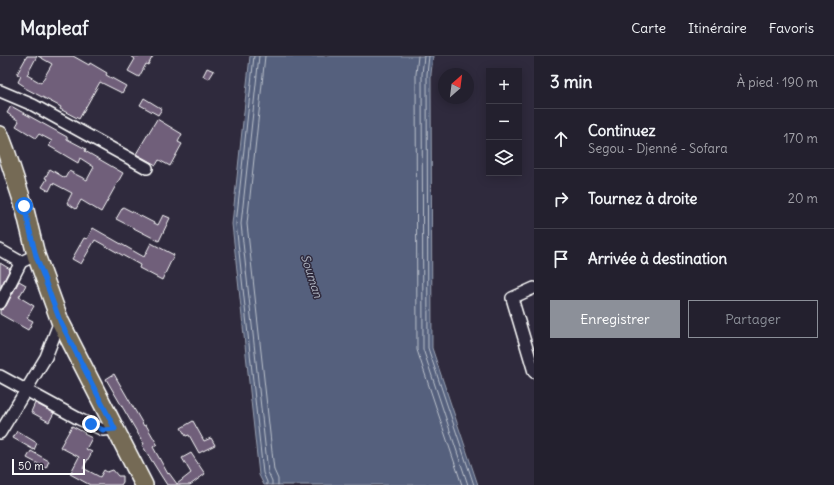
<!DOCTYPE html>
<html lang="fr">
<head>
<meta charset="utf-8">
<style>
	:root { --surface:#23202e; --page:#2b2836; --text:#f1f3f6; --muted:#a3a3aa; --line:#403e4a; --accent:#8c9099 }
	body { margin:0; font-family:Delius,sans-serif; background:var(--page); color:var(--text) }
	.controls { position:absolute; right:12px; top:12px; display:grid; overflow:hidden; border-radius:0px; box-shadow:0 2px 10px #0003 }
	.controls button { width:36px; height:36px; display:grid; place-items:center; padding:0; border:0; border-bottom:1px solid var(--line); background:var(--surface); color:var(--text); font:20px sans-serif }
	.compass { position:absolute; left:438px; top:12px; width:36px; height:36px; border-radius:50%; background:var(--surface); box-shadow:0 2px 10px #0003; rotate:28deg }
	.scale { position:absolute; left:12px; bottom:10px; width:73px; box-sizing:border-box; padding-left:4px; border:2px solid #fff; border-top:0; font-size:11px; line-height:14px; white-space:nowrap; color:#fff; -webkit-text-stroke:3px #2f2a3d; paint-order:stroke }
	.stop { position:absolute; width:12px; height:12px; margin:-9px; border:3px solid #1a73e8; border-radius:50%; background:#fff }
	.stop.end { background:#1a73e8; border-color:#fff; box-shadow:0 1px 4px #0008 }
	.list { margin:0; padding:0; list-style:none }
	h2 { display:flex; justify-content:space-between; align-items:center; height:52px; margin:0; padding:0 16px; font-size:17px }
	h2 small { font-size:13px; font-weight:400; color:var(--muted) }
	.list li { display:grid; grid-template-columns:26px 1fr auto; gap:12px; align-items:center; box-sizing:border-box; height:60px; padding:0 16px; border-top:1px solid var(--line) }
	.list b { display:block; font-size:15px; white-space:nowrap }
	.list p { margin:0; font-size:13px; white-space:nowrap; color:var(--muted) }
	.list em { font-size:13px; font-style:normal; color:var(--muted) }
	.actions { display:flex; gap:8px; padding:12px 16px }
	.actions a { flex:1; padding:9px 0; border:1px solid var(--accent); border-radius:0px; text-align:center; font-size:14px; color:var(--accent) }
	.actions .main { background:var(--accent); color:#fff }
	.icon { flex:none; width:22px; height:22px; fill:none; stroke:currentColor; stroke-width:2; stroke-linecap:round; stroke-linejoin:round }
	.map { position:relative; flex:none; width:534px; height:429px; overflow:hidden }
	header { display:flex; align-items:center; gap:24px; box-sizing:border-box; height:56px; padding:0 20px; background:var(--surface); border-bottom:1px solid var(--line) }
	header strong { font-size:19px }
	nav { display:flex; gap:22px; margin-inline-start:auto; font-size:14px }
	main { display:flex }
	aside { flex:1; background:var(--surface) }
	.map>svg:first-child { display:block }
	.water { fill:#54617d; stroke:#98a0b1 }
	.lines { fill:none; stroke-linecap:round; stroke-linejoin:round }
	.shore { stroke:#bbc0cb; stroke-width:1 }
	.building { fill:#6f5e7a; stroke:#fff }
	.street-casing { stroke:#fff; stroke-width:14 }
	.primary-casing { stroke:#fff; stroke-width:20 }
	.street { stroke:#2f2a3d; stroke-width:11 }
	.primary { stroke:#746b55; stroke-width:17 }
	.route { stroke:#1a73e8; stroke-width:5 }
	.labels { text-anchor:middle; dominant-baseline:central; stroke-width:3; stroke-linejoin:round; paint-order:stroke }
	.water-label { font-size:12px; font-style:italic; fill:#b2b8c4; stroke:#2f2a3d }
</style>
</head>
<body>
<header>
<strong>Mapleaf</strong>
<nav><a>Carte</a><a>Itinéraire</a><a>Favoris</a></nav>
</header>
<main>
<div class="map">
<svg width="534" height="429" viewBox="0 0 534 429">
	<rect width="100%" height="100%" fill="#2f2a3d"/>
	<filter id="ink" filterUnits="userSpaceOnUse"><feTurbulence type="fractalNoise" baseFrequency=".025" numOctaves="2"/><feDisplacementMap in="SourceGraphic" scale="8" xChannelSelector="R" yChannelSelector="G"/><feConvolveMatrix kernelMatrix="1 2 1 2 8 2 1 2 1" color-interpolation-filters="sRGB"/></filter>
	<g filter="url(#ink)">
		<polygon class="water" points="250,0 433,0 431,18 432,292 478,429 264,429 259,419 232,168"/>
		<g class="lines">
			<g class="shore">
				<polyline points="254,0 236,168 263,417 267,426 267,429"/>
				<polyline points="259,0 241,168 268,416 272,425 272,429"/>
				<polyline points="265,0 247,168 274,414 278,423 278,429"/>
				<polyline points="418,0 416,18 417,294 462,429"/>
				<polyline points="424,0 422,18 423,293 468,429"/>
				<polyline points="429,0 427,18 428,292 474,429"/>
			</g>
		</g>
		<g class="building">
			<polygon points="27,0 37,0 27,19 41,27 52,8 38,0 73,0 89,9 90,7 107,17 106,19 126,30 122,37 100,26 79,63 60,53 61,51 23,31 24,30 18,26 21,20 17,18"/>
			<polygon points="131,0 153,0 148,9 146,8 139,21 128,15 135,3"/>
			<polygon points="207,12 214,15 209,23 203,20"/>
			<polygon points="144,42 162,53 158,59 140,49"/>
			<polygon points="11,50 67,81 67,83 86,93 85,95 123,117 101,156 81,144 76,153 67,147 72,137 53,127 49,135 42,131 47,123 45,122 50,113 65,122 69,115 87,124 94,111 80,102 78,107 49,90 52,85 39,78 36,82 16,70 19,65 7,57"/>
			<polygon points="157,63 182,78 178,86 182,88 170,110 159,104 156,109 136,98"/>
			<polygon points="123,151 158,169 163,159 170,162 159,185 116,163"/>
			<polygon points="93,172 144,201 151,187 174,199 162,224 139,212 140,209 95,184 81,208 72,203 84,182 87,183"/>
			<polygon points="0,207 10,213 0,232"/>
			<polygon points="19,225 26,229 19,241 34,250 27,262 33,265 28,274 0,258 0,254 3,253 6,250"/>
			<polygon points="114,318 144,370 146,369 157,388 153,391 168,418 169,417 177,428 191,417 182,402 191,397 205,418 190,429 167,429 160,418 142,389 144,388 106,323"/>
			<polygon points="35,347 54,357 49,366 31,356"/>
			<polygon points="193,365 204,385 211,382 215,389 199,397 189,379 186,380 181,372"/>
			<polygon points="72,370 85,377 84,378 92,382 86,393 92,396 83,412 100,421 104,414 107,416 113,414 118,420 123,420 123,426 121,429 90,429 70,418 79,401 60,391"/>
			<polygon points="17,375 37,387 34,394 13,382"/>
			<polygon points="31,395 49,405 46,412 27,402"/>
		</g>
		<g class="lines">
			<g class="street-casing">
				<g id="street">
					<polyline points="0,35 33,49 147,112"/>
					<polyline points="0,194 21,206 36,199"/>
					<polyline points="534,232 512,242 534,316"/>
					<polyline points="0,247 21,206"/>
					<polyline points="0,320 79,363 103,374 115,373"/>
					<polyline points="0,377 46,301 60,265"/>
				</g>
			</g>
			<g class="primary-casing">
				<polyline id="primary" points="0,79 6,95 24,150 36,199 60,265 144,429"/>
			</g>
			<use href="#street" class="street"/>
			<use href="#primary" class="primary"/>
		</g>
	</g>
	<g class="lines" filter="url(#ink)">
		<polyline class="route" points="24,150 36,200 60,265 115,373 103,374 91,368"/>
	</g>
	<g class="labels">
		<g class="water-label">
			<text transform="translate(312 220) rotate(72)">Souman</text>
		</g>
	</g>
</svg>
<div class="controls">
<button>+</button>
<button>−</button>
<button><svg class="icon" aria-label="layers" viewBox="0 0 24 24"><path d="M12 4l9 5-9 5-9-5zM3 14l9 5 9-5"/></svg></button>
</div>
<svg class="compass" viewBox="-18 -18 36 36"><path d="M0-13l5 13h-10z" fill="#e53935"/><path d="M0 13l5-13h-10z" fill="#a3a3aa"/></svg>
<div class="scale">50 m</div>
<div class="stop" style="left:24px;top:150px"></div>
<div class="stop end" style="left:91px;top:368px"></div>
</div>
<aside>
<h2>3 min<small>À pied · 190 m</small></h2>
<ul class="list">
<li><svg class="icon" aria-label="ahead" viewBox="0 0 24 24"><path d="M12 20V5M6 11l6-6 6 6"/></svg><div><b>Continuez</b><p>Segou - Djenné - Sofara</p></div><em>170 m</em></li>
<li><svg class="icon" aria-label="right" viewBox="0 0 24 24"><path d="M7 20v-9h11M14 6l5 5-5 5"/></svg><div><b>Tournez à droite</b></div><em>20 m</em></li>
<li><svg class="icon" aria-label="arrive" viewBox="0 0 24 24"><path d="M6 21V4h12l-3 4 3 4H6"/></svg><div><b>Arrivée à destination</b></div></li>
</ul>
<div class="actions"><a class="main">Enregistrer</a><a>Partager</a></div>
</aside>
</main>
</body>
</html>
